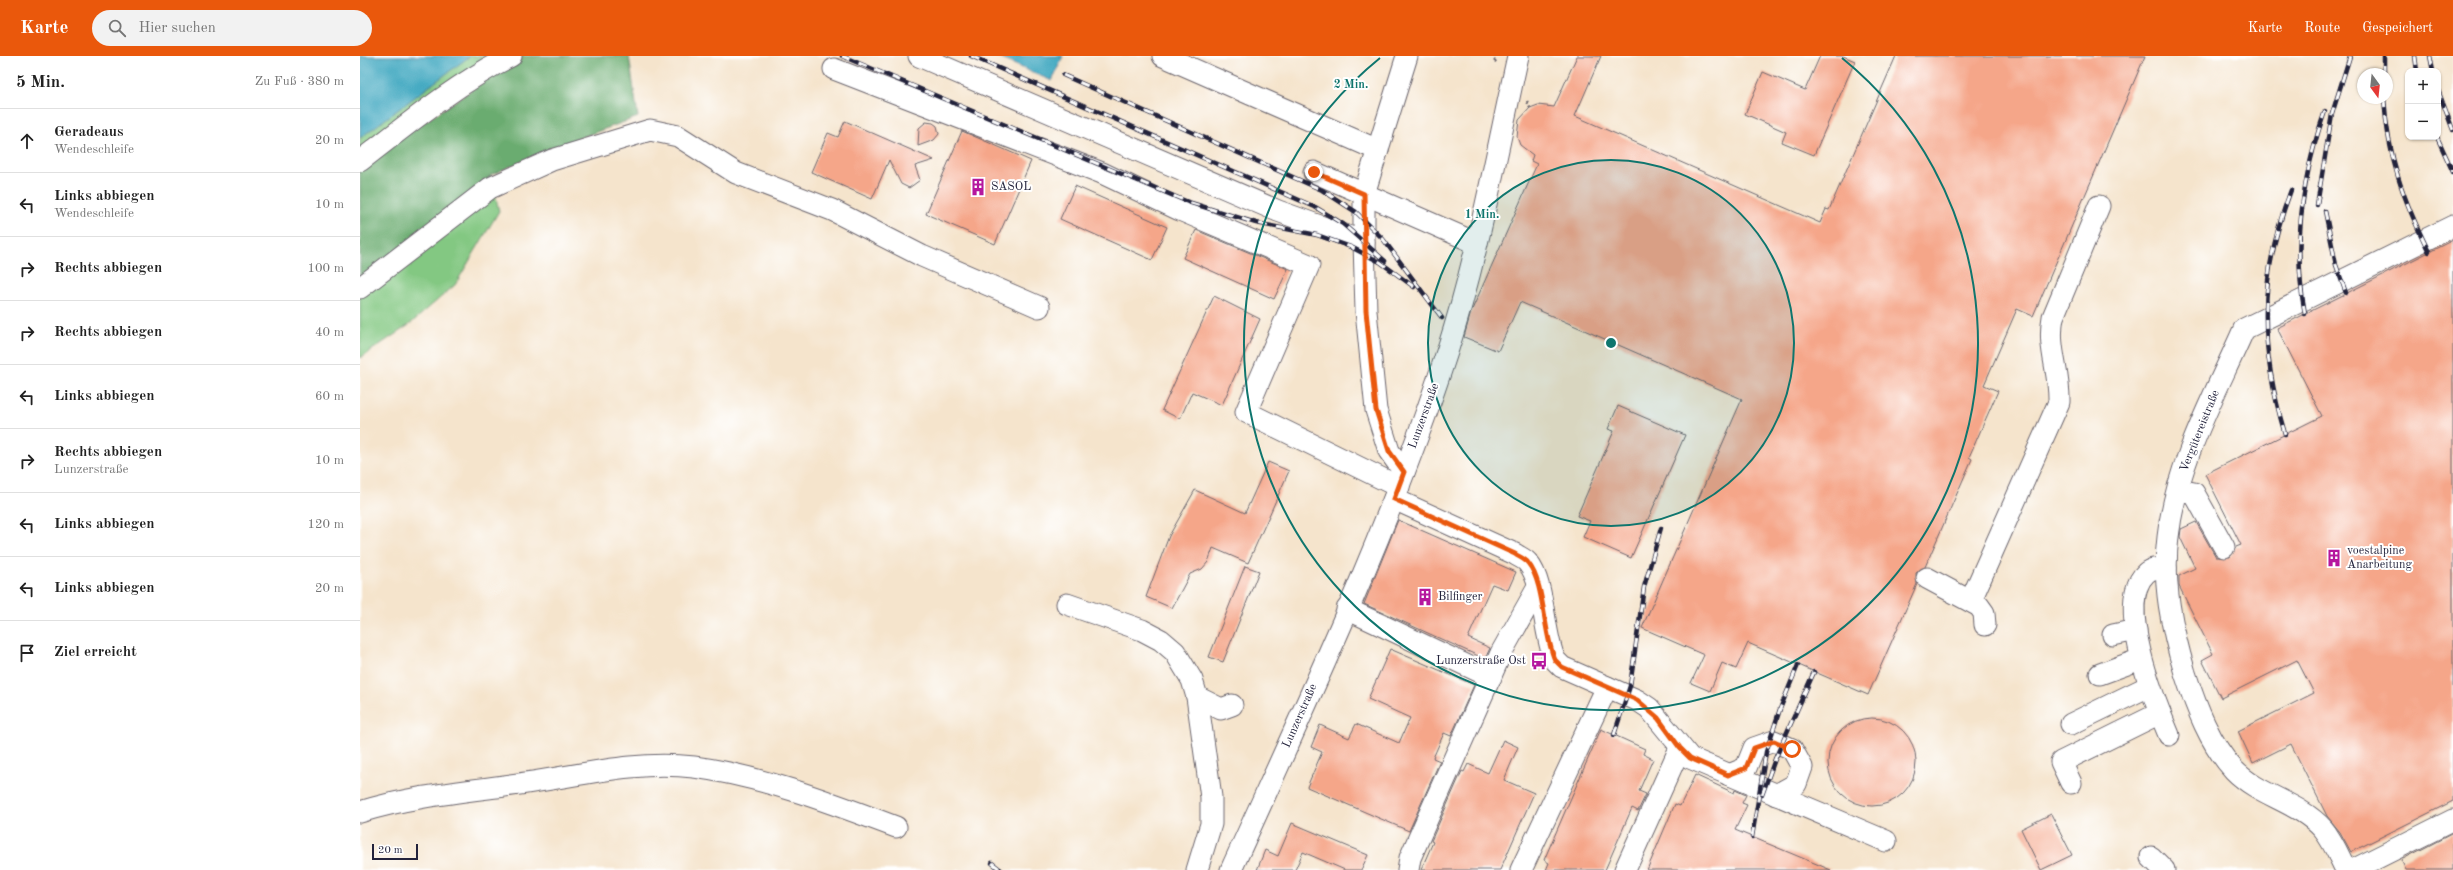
<!DOCTYPE html>
<html lang="de">
<head>
<meta charset="utf-8">
<style>
	:root { --surface:#fff; --page:#f2f2f2; --text:#222; --muted:#767676; --line:#e0e0e0; --accent:#ea580c }
	body { margin:0; font-family:"Old Standard TT",serif; background:var(--page); color:var(--text) }
	.controls { position:absolute; right:12px; top:12px; display:grid; overflow:hidden; border-radius:8px; box-shadow:0 1px 3px #0004 }
	.controls button { width:36px; height:36px; display:grid; place-items:center; padding:0; border:0; border-bottom:1px solid var(--line); background:var(--surface); color:var(--text); font:20px sans-serif }
	.compass { position:absolute; left:1997px; top:12px; width:36px; height:36px; border-radius:50%; background:var(--surface); box-shadow:0 1px 3px #0004; rotate:165deg }
	.scale { position:absolute; left:12px; bottom:10px; width:46px; box-sizing:border-box; padding-left:4px; border:2px solid #22223b; border-top:0; font-size:11px; line-height:14px; white-space:nowrap; color:#22223b; -webkit-text-stroke:3px #fff; paint-order:stroke }
	.stop { position:absolute; width:12px; height:12px; margin:-9px; border:3px solid #ea580c; border-radius:50%; background:#fff }
	.stop.end { background:#ea580c; border-color:#fff; box-shadow:0 1px 4px #0008 }
	.list { margin:0; padding:0; list-style:none }
	h2 { display:flex; justify-content:space-between; align-items:center; height:52px; margin:0; padding:0 16px; font-size:17px }
	h2 small { font-size:13px; font-weight:400; color:var(--muted) }
	.list li { display:grid; grid-template-columns:26px 1fr auto; gap:12px; align-items:center; box-sizing:border-box; height:64px; padding:0 16px; border-top:1px solid var(--line) }
	.list b { display:block; font-size:15px; white-space:nowrap }
	.list p { margin:0; font-size:13px; white-space:nowrap; color:var(--muted) }
	.list em { font-size:13px; font-style:normal; color:var(--muted) }
	.icon { flex:none; width:22px; height:22px; fill:none; stroke:currentColor; stroke-width:2; stroke-linecap:round; stroke-linejoin:round }
	.map { position:relative; flex:none; width:2093px; height:814px; overflow:hidden }
	header { display:flex; align-items:center; gap:24px; box-sizing:border-box; height:56px; padding:0 20px; background:var(--accent); color:#fff }
	header strong { font-size:19px }
	nav { display:flex; gap:22px; margin-inline-start:auto; font-size:14px }
	.search { width:280px; height:36px; background:var(--page); display:flex; align-items:center; gap:10px; box-sizing:border-box; padding:0 14px; border-radius:22px; color:var(--muted); font-size:15px }
	main { display:flex }
	aside { flex:1; background:var(--surface) }
	.map>svg:first-child { display:block }
	.green { fill:#83c882; stroke:#52755e }
	.forest { fill:#6aac70; stroke:#466756 }
	.water { fill:#42a9c1; stroke:#32667e }
	.building { fill:#f5a689 }
	.lines { fill:none; stroke-linecap:round; stroke-linejoin:round }
	.minor-casing { stroke:#6c666e; stroke-width:23 }
	.path { stroke:#6c666e; stroke-width:2.5; stroke-dasharray:3 3; stroke-linecap:butt }
	.minor { stroke:#fff; stroke-width:21 }
	.rail-casing { stroke:#22223b; stroke-width:4.5 }
	.rail { stroke:#fff; stroke-width:3; stroke-dasharray:9; stroke-linecap:butt }
	.route { stroke:#ea580c; stroke-width:5 }
	.ring { fill:none; stroke:#0f766e; stroke-width:2 }
	.labels { text-anchor:middle; dominant-baseline:central; stroke-width:4; stroke-linejoin:round; paint-order:stroke }
	.poi-label { font-size:12px; fill:#22223b; stroke:#fff; text-anchor:start }
	.street-label { font-size:12px; fill:#22223b; stroke:#fff }
	.centre { fill:#0f766e; stroke:#fff; stroke-width:2 }
	.ring-label { font-size:12px; text-anchor:middle; font-weight:bold; fill:#0f766e; stroke:#fff; stroke-width:4; stroke-linejoin:round; paint-order:stroke }
</style>
</head>
<body>
<header>
<strong>Karte</strong>
<div class="search"><svg class="icon" aria-label="search" viewBox="0 0 24 24"><circle cx="10" cy="10" r="6"/><path d="M15 15l6 6"/></svg>Hier suchen</div>
<nav><a>Karte</a><a>Route</a><a>Gespeichert</a></nav>
</header>
<main>
<aside>
<h2>5 Min.<small>Zu Fuß · 380 m</small></h2>
<ul class="list">
<li><svg class="icon" aria-label="ahead" viewBox="0 0 24 24"><path d="M12 20V5M6 11l6-6 6 6"/></svg><div><b>Geradeaus</b><p>Wendeschleife</p></div><em>20 m</em></li>
<li><svg class="icon" aria-label="left" viewBox="0 0 24 24"><path d="M17 20v-9H6M10 6l-5 5 5 5"/></svg><div><b>Links abbiegen</b><p>Wendeschleife</p></div><em>10 m</em></li>
<li><svg class="icon" aria-label="right" viewBox="0 0 24 24"><path d="M7 20v-9h11M14 6l5 5-5 5"/></svg><div><b>Rechts abbiegen</b></div><em>100 m</em></li>
<li><svg class="icon" aria-label="right" viewBox="0 0 24 24"><path d="M7 20v-9h11M14 6l5 5-5 5"/></svg><div><b>Rechts abbiegen</b></div><em>40 m</em></li>
<li><svg class="icon" aria-label="left" viewBox="0 0 24 24"><path d="M17 20v-9H6M10 6l-5 5 5 5"/></svg><div><b>Links abbiegen</b></div><em>60 m</em></li>
<li><svg class="icon" aria-label="right" viewBox="0 0 24 24"><path d="M7 20v-9h11M14 6l5 5-5 5"/></svg><div><b>Rechts abbiegen</b><p>Lunzerstraße</p></div><em>10 m</em></li>
<li><svg class="icon" aria-label="left" viewBox="0 0 24 24"><path d="M17 20v-9H6M10 6l-5 5 5 5"/></svg><div><b>Links abbiegen</b></div><em>120 m</em></li>
<li><svg class="icon" aria-label="left" viewBox="0 0 24 24"><path d="M17 20v-9H6M10 6l-5 5 5 5"/></svg><div><b>Links abbiegen</b></div><em>20 m</em></li>
<li><svg class="icon" aria-label="arrive" viewBox="0 0 24 24"><path d="M6 21V4h12l-3 4 3 4H6"/></svg><div><b>Ziel erreicht</b></div></li>
</ul>
</aside>
<div class="map">
<svg width="2093" height="814" viewBox="0 0 2093 814">
	<rect width="100%" height="100%" fill="#fff"/>
	<filter id="ink" filterUnits="userSpaceOnUse"><feTurbulence type="fractalNoise" baseFrequency=".025" numOctaves="2"/><feDisplacementMap in="SourceGraphic" scale="8" xChannelSelector="R" yChannelSelector="G"/><feConvolveMatrix kernelMatrix="1 2 1 2 8 2 1 2 1" color-interpolation-filters="sRGB"/></filter>
	<filter id="wash" filterUnits="userSpaceOnUse"><feTurbulence type="fractalNoise" baseFrequency=".012" numOctaves="4" result="noise"/><feDisplacementMap in="SourceGraphic" scale="16" xChannelSelector="R" yChannelSelector="G"/><feGaussianBlur stdDeviation="0.9" result="paint"/><feColorMatrix in="noise" values="0 0 0 0 0 0 0 0 0 0 0 0 0 0 0 0 0 1.4 0 .05"/><feComposite in="paint" operator="in"/></filter>
	<g filter="url(#wash)">
		<rect width="100%" height="100%" fill="#f5e4cc"/>
		<g class="green">
			<polygon points="110,0 144,0 0,101 0,82"/>
			<polygon points="131,120 139,155 95,229 49,269 0,302 0,224"/>
		</g>
		<polygon class="forest" points="161,0 269,0 278,61 192,92 131,119 0,224 0,110"/>
		<g class="water">
			<polygon points="0,0 110,0 0,82"/>
			<polygon points="635,0 703,0 692,25"/>
		</g>
		<g id="blocks">
			<g class="building">
				<polygon points="1217,0 1241,0 1215,60 1460,167 1466,153 1469,154 1536,0 1785,0 1673,260 1657,253 1624,329 1638,335 1609,401 1612,403 1565,511 1556,517 1557,528 1508,639 1388,587 1376,613 1362,607 1350,635 1331,627 1344,599 1282,572 1382,343 1160,246 1138,295 1104,281 1111,256 1177,108 1171,105 1173,99 1160,89 1157,81 1159,64 1170,52 1178,49 1194,51"/>
				<polygon points="1460,0 1483,0 1495,5 1454,99 1422,86 1426,76 1385,58 1403,16 1445,34"/>
				<polygon points="485,65 574,104 555,110 560,124 549,132 541,128 529,104 512,143 451,116 468,77 478,81"/>
				<polygon points="566,66 573,67 577,70 579,78 574,84 558,90 559,72"/>
				<polygon points="602,75 671,105 635,188 566,158"/>
				<polygon points="715,130 807,171 792,204 700,163"/>
				<polygon points="836,174 928,213 914,243 823,202"/>
				<polygon points="2093,184 2093,745 1991,796 1980,776 1967,760 1931,688 1893,707 1878,675 1954,637 1937,604 1861,642 1842,604 1853,598 1819,530 1819,520 1835,512 1820,481 1821,473 1836,466 1856,501 1870,501 1876,491 1881,489 1845,418 1962,360 1917,272"/>
				<polygon points="854,240 900,263 862,349 832,336 820,363 802,354"/>
				<polygon points="1258,350 1325,379 1271,502 1223,481 1230,465 1217,460 1254,375 1248,373"/>
				<polygon points="908,406 929,415 888,507 853,492 848,506 842,513 830,518 812,552 786,541 809,480 835,434 885,457"/>
				<polygon points="1038,464 1156,516 1148,534 1132,528 1108,582 1130,592 1125,603 1004,548"/>
				<polygon points="885,510 899,515 863,606 849,601"/>
				<polygon points="1030,593 1114,629 1091,680 1084,677 1073,702 1080,705 1049,775 947,731 962,696 951,691 960,669 989,682 996,668 1039,687 1050,662 1008,643"/>
				<circle cx="1512" cy="706" r="44"/>
				<polygon points="1241,673 1285,693 1283,698 1293,703 1279,735 1286,738 1278,755 1272,752 1245,814 1186,814 1189,807 1184,804"/>
				<polygon points="1143,684 1158,691 1144,724 1174,737 1140,814 1061,814 1073,786 1071,785 1102,715 1104,716 1108,708 1128,717"/>
				<polygon points="1335,719 1374,737 1375,734 1386,739 1382,747 1387,749 1375,774 1471,814 1287,814 1315,748 1320,750"/>
				<polygon points="1691,758 1712,799 1681,814 1661,773"/>
				<polygon points="932,767 1008,799 1001,814 985,814 943,796 935,814 897,814 905,794 918,800"/>
				<polygon points="2093,777 2093,814 2046,814 2041,804"/>
			</g>
		</g>
	</g>
	<g filter="url(#ink)">
		<use href="#blocks" fill-opacity="0" stroke="#6c666e" stroke-width="1"/>
		<g class="lines">
			<g class="minor-casing">
				<g id="minor">
					<polyline points="559,0 918,155 1004,186"/>
					<polyline points="803,0 1018,94"/>
					<polyline points="474,13 742,117 820,154 949,209 886,356 1039,431"/>
					<path d="M 0,105 C 49,67 96,28 151,0"/>
					<polyline points="954,116 1116,187"/>
					<polyline points="0,232 130,132 192,104 290,74 318,80 376,117 472,154 562,200 679,251"/>
					<polyline points="1044,416 1029,395 1016,354 1006,255 1004,186 1004,138 1047,0"/>
					<polyline points="1818,434 1834,437 1864,491"/>
					<path d="M 1034,443 L 1155,498 C 1159,501 1165,503 1168,507 C 1185,527 1183,578 1195,604 L 1202,611 L 1277,644 L 1289,652 L 1330,702 L 1526,785"/>
					<path d="M 1806,512 C 1800,512 1791,512 1786,517 C 1754,546 1795,646 1809,679"/>
					<polyline points="1567,522 1619,550 1624,557 1625,569"/>
					<path d="M 1611,544 L 1699,346 C 1700,315 1687,292 1693,261 L 1739,150"/>
					<polyline points="707,548 782,574 801,584 815,596 832,624 837,641 851,741 851,768 837,814"/>
					<polyline points="987,553 1131,621"/>
					<polyline points="1753,579 1776,574"/>
					<polyline points="1740,618 1781,603"/>
					<polyline points="837,641 861,653 872,649"/>
					<polyline points="1711,668 1789,630"/>
					<polyline points="1369,719 1386,712 1394,692 1414,685 1432,693 1442,711 1436,728 1416,739"/>
					<polyline points="1711,727 1701,706 1800,657"/>
					<path d="M 0,756 C 54,739 111,735 166,727 C 222,719 277,704 334,711 C 402,720 472,747 536,771"/>
					<polyline points="1791,801 1804,814"/>
					<path d="M 871,814 C 948,644 1029,474 1087,296 C 1118,200 1136,99 1158,0"/>
					<polyline points="1048,814 1050,802 1141,597 1178,531"/>
					<polyline points="1161,814 1247,631"/>
					<polyline points="1265,814 1320,692"/>
					<path d="M 1986,814 C 1979,800 1973,785 1963,773 C 1939,746 1899,740 1874,714 C 1850,688 1836,651 1825,617 C 1812,573 1802,527 1808,481 C 1816,408 1855,339 1884,273 L 2093,170"/>
					<polyline points="1993,814 2093,764"/>
				</g>
			</g>
			<g class="path">
				<polyline points="1134,4 1138,8"/>
				<polyline points="1167,45 1170,52"/>
			</g>
			<use href="#minor" class="minor"/>
			<g class="rail-casing">
				<g id="rail">
					<polyline points="482,0 828,146 896,167 957,179 991,191 1020,206 1054,231"/>
					<polyline points="611,0 955,151 983,168 1025,205"/>
					<polyline points="2055,0 2057,15"/>
					<polyline points="2070,0 2073,15"/>
					<polyline points="2024,18 2024,0"/>
					<polyline points="703,19 962,134 996,156 1023,183 1082,262"/>
					<polyline points="2078,34 2093,74"/>
					<path d="M 2024,42 C 2028,102 2043,143 2069,196"/>
					<polyline points="2077,81 2093,116"/>
					<polyline points="1957,149 1972,58 1990,0"/>
					<polyline points="1965,155 1976,209 1986,237"/>
					<path d="M 1945,258 C 1932,188 1942,121 1965,55"/>
					<path d="M 1925,378 C 1899,290 1898,221 1931,134"/>
					<polyline points="1254,679 1270,630 1284,531 1301,472"/>
					<polyline points="1402,739 1415,703 1454,616"/>
					<polyline points="1392,781 1406,696 1420,653 1438,609"/>
					<polyline points="632,807 641,814"/>
				</g>
			</g>
			<use href="#rail" class="rail"/>
		</g>
	</g>
	<g class="lines" filter="url(#ink)">
		<path class="route" d="M 954,116 L 1004,138 L 1006,255 L 1016,354 L 1029,395 L 1044,416 L 1034,443 L 1155,498 C 1159,501 1165,503 1168,507 C 1185,527 1183,578 1195,604 L 1202,611 L 1277,644 L 1298,662 L 1320,692 L 1330,702 L 1368,719 L 1386,712 L 1394,692 L 1414,685 L 1432,693"/>
	</g>
	<circle cx="1251" cy="287" r="183" fill="#0f766e" fill-opacity=".12"/>
	<g class="ring">
		<circle cx="1251" cy="287" r="183"/>
		<path d="M1482 2A367 367 0 1 1 1020 2"/>
	</g>
	<defs>
		<g id="building-bare" transform="scale(1.38)"><path d="M-4-6H4V6H1V3H-1V6H-4ZM-2.5-4.3h1.7v1.8h-1.7ZM.8-4.3h1.7v1.8H.8ZM-2.5-1h1.7V.8h-1.7ZM.8-1h1.7V.8H.8Z" fill="#b5179e" stroke="#fff" stroke-width="2.5" paint-order="stroke"/></g>
		<g id="bus-bare" transform="scale(1.38)"><path d="M-5-6H5V4H4V6H2V4H-2V6H-4V4H-5ZM-3.5-4V0h7V-4ZM-3.5 1.2v1.5H-2V1.2ZM2 1.2v1.5H3.5V1.2Z" fill="#b5179e" stroke="#fff" stroke-width="2.5" paint-order="stroke"/></g>
	</defs>
	<g fill-rule="evenodd">
		<use href="#building-bare" x="618" y="131"/>
		<use href="#building-bare" x="1974" y="502"/>
		<use href="#building-bare" x="1065" y="541"/>
		<use href="#bus-bare" x="1179" y="605"/>
	</g>
	<g class="labels">
		<g class="poi-label">
			<text x="631" y="131">SASOL</text>
			<text x="1987" y="495">voestalpine<tspan x="1987" dy="14">Anarbeitung</tspan></text>
			<text x="1078" y="541">Bilfinger</text>
			<text x="1166" y="605" text-anchor="end">Lunzerstraße Ost</text>
		</g>
		<g class="street-label">
			<text transform="translate(1064 360) rotate(-70)">Lunzerstraße</text>
			<text transform="translate(1840 375) rotate(-68)">Vergütereistraße</text>
			<text transform="translate(940 660) rotate(-66)">Lunzerstraße</text>
		</g>
	</g>
	<circle cx="1251" cy="287" r="6" class="centre"/>
	<g class="ring-label">
		<text x="991" y="32">2 Min.</text>
		<text x="1122" y="162">1 Min.</text>
	</g>
</svg>
<div class="controls">
<button>+</button>
<button>−</button>
</div>
<svg class="compass" viewBox="-18 -18 36 36"><path d="M0-13l5 13h-10z" fill="#e53935"/><path d="M0 13l5-13h-10z" fill="#767676"/></svg>
<div class="scale">20 m</div>
<div class="stop" style="left:1432px;top:693px"></div>
<div class="stop end" style="left:954px;top:116px"></div>
</div>
</main>
</body>
</html>
